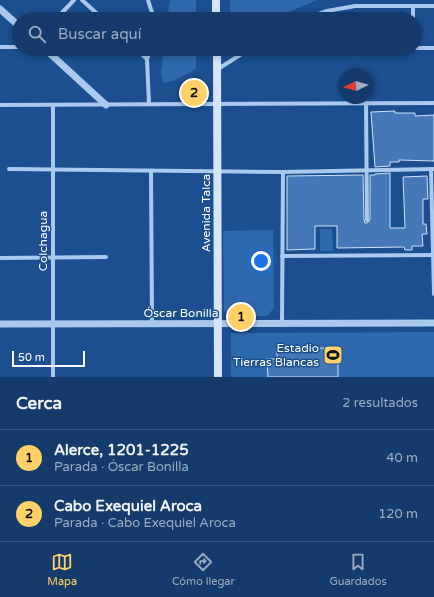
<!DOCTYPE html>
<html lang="es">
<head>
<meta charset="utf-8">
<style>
	:root { --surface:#143b6b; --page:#1d4271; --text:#f1f3f6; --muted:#9dadc1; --line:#33557e; --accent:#ffd166 }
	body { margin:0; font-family:"Varela Round",sans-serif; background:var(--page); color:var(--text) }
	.compass { position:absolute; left:338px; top:68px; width:36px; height:36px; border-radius:50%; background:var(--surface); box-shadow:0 2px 6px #0003; rotate:265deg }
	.scale { position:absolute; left:12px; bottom:10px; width:73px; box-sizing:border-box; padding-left:4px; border:2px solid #fff; border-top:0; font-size:11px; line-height:14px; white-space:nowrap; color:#fff; -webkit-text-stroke:3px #1b4f8f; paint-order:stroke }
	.you { position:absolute; left:261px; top:261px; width:14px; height:14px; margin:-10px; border:3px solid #fff; border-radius:50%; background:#1a73e8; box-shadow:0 0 0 6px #1a73e833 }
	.badge { display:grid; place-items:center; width:26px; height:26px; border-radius:50%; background:var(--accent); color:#111; font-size:13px; font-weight:700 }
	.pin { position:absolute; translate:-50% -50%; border:2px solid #fff; box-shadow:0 1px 4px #0006 }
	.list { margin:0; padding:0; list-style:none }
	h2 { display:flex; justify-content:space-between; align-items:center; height:52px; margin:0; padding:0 16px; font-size:17px }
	h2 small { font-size:13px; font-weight:400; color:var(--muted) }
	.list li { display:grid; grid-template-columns:26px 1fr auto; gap:12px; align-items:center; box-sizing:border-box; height:56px; padding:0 16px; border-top:1px solid var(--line) }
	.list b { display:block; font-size:15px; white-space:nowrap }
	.list p { margin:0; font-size:13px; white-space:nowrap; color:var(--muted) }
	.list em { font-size:13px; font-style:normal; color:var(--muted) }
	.icon { flex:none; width:22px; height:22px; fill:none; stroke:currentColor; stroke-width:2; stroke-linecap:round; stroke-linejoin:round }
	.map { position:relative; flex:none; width:434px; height:377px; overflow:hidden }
	.search { position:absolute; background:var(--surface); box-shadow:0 2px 6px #0003; left:12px; right:12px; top:12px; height:44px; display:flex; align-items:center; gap:10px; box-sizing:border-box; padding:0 14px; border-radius:22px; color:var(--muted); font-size:15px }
	.sheet { height:164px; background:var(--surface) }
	nav { display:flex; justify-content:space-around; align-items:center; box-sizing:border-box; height:56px; border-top:1px solid var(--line); background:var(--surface); font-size:11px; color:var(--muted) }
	nav a { display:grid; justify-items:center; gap:2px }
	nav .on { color:var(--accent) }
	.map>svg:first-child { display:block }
	.green { fill:#2e69ad }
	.building { fill:#4478b7; stroke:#cfe3fa }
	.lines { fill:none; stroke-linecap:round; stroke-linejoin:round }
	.minor { stroke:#a9c9ee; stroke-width:4 }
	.tertiary { stroke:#a9c9ee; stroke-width:7 }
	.secondary { stroke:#d6e6fa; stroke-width:8 }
	.labels { text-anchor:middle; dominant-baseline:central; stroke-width:3; stroke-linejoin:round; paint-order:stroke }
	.street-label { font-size:12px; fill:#fff; stroke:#1b4f8f }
	.poi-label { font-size:12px; fill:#fff; stroke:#1b4f8f; text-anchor:end }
</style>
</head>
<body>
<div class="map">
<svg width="434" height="377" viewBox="0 0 434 377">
	<rect width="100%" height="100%" fill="#1b4f8f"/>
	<g class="green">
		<polygon points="170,0 196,0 196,19 167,19"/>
		<polygon points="230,0 317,0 272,19 230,19"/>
		<polygon points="164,49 196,49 196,69 173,81 163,83 161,73"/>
		<polygon points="320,229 332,229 333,251 320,251"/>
		<polygon points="273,230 274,308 267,316 231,317 224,311 223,231"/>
		<polygon points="434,332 434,377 231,377 231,333"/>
	</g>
	<g class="building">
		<polygon points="395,111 395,113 415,113 415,116 434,115 434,161 399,160 399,162 390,162 390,166 375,167 371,112"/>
		<polygon points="390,173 390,228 405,228 403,177 427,176 428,199 423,199 423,224 426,224 427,234 422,234 423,246 412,246 412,250 405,250 404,247 337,248 337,226 315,226 315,249 287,250 287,176 363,175 364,220 365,223 367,223 370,220 370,175 375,175 375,174"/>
		<polygon points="326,348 327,361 338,360 338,377 268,377 267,359 277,359 277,349"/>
	</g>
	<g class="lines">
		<g class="minor">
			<polyline points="82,0 103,19"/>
			<polyline points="148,0 154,19"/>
			<polyline points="413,7 413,19"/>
			<polyline points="56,19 74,0"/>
			<polyline points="305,19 327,11 355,6 434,6"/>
			<polyline points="0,47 19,47"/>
			<polyline points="415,48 434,48"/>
			<polyline points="136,49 147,59 149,104"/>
			<polyline points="246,52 384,49"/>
			<polyline points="147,59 151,49"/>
			<polyline points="218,69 248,50"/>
			<polyline points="366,103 367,220"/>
			<polyline points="0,105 434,103"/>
			<polyline points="53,105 53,377"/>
			<polyline points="9,169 283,172 434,169"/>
			<polyline points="431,169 434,294"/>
			<polyline points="151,171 152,324"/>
			<polyline points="282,256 434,255"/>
			<polyline points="0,258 106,257"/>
			<polyline points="282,324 283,172"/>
		</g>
		<g class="tertiary">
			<polyline points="0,9 19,26"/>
			<polyline points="45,49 106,105"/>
			<polyline points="0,324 434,323"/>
		</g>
		<g class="secondary">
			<polyline points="216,0 216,19"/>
			<polyline points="217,49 218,377"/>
		</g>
	</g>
	<defs>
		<g id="stadium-square" transform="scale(1)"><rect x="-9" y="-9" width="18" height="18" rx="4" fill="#ffd166" stroke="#1b4f8f"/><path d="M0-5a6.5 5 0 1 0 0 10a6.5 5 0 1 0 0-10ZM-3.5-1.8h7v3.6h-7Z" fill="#111"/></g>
	</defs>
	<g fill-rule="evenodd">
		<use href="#stadium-square" x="333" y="355"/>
	</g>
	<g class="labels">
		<g class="street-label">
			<text transform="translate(206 213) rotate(-90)">Avenida Talca</text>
			<text transform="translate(43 241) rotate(-90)">Colchagua</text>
			<text x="181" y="313">Óscar Bonilla</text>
		</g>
		<g class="poi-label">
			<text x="319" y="348">Estadio<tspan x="319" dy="14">Tierras Blancas</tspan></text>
		</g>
	</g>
</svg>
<svg class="compass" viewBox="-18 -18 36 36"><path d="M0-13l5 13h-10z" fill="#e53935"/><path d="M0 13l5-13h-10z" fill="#9dadc1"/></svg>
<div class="scale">50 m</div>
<div class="you"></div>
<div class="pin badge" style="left:241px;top:317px">1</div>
<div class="pin badge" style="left:194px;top:93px">2</div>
<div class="search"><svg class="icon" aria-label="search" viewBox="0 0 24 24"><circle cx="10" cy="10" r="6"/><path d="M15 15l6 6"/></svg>Buscar aquí</div>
</div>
<section class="sheet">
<h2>Cerca<small>2 resultados</small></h2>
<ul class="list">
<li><span class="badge">1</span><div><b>Alerce, 1201-1225</b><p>Parada · Óscar Bonilla</p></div><em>40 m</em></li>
<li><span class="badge">2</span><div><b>Cabo Exequiel Aroca</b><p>Parada · Cabo Exequiel Aroca</p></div><em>120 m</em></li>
</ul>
</section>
<nav>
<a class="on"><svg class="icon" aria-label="map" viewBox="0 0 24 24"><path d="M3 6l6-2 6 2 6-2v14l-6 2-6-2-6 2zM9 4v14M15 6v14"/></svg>Mapa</a>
<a><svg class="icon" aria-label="directions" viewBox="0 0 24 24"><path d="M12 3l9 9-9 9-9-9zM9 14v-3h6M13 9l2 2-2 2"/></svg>Cómo llegar</a>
<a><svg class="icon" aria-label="saved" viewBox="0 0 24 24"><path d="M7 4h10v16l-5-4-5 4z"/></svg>Guardados</a>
</nav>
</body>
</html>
